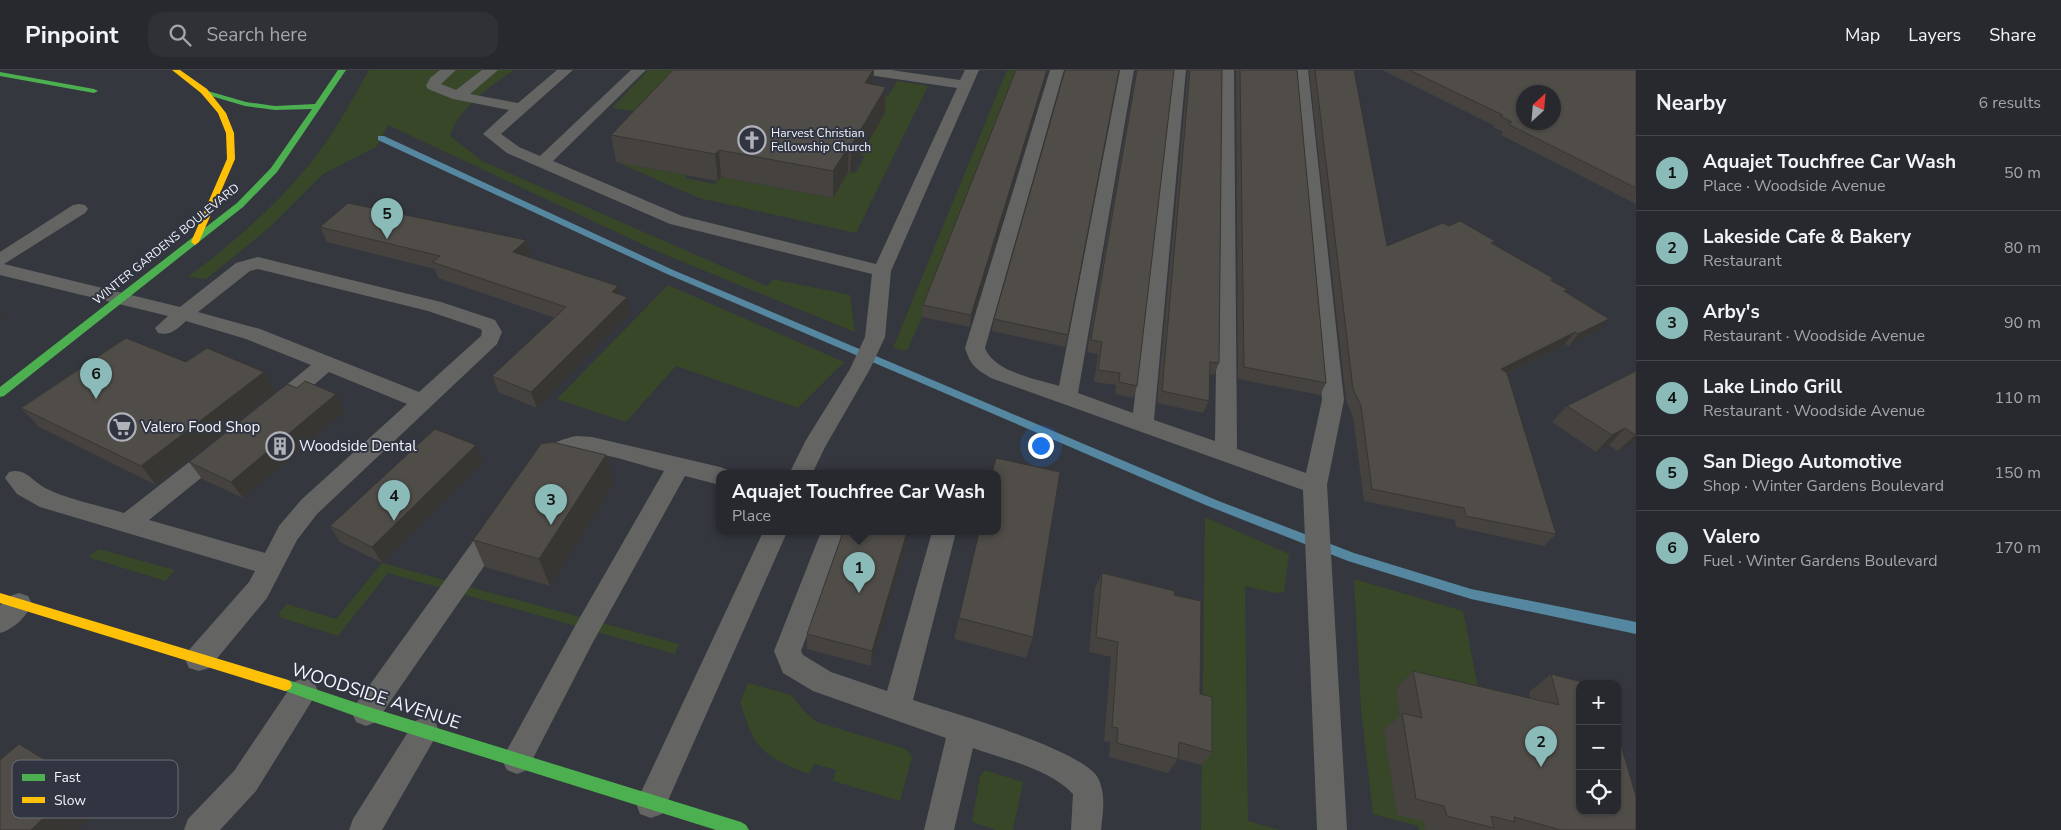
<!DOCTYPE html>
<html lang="en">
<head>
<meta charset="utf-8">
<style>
	:root { --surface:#27292e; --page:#2f3136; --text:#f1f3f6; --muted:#a4a6aa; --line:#43454a; --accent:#8bbbb9 }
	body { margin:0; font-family:"Nunito Sans",sans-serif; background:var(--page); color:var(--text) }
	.controls { position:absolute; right:15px; bottom:15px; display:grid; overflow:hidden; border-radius:10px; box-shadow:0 1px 4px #0004 }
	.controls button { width:45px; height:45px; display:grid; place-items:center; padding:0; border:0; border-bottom:1px solid var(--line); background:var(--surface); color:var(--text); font:25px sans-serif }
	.compass { position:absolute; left:1516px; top:15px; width:45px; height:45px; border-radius:50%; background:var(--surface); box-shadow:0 1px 4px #0004; rotate:26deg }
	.you { position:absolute; left:1040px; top:375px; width:18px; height:18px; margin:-12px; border:4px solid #fff; border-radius:50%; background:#1a73e8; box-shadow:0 0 0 8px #1a73e833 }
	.badge { display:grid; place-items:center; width:32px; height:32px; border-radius:50%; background:var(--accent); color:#111; font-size:16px; font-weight:700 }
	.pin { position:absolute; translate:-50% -41px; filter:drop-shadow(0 1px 2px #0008) }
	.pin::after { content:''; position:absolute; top:26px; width:18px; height:15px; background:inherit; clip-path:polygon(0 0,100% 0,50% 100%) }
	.popup { position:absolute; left:716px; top:400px; width:285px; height:65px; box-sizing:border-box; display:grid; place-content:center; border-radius:10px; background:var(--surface); filter:drop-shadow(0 1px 4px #0005); font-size:16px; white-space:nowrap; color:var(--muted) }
	.popup b { font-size:19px; color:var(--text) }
	.popup::after { content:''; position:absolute; left:50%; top:100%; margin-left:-10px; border:10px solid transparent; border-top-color:var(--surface) }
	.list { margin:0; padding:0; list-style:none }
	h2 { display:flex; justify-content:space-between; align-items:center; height:65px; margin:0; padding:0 20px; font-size:21px }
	h2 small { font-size:16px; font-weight:400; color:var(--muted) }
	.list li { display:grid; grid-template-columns:32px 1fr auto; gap:15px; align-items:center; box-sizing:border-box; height:75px; padding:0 20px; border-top:1px solid var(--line) }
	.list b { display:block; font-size:19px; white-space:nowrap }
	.list p { margin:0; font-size:16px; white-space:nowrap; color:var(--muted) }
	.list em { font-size:16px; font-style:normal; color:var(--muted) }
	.icon { flex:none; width:28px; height:28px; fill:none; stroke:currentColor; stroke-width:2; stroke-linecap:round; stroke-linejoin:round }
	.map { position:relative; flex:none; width:1636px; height:760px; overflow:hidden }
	header { display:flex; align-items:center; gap:30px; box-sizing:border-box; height:70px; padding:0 25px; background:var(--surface); border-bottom:1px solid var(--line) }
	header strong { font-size:24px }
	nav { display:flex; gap:28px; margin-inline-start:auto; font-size:18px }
	.search { width:350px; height:45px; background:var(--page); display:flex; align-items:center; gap:12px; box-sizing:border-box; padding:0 18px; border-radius:15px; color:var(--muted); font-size:19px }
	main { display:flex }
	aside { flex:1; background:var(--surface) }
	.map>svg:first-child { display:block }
	.green { fill:#374728 }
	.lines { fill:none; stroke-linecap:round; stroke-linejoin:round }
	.stream { fill:#5588a0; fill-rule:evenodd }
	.lane { fill:#646563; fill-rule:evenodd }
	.fast { fill:#4caf50; fill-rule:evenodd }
	.slow { fill:#ffc107; fill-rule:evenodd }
	.wall { fill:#45423f }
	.shaded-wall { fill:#383633 }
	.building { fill:#504d49; stroke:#383633; fill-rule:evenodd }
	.labels { text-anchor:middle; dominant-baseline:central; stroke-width:4; stroke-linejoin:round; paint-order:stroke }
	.far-poi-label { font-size:12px; fill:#f2f5fc; stroke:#313541; text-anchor:start }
	.far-street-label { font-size:12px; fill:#f2f5fc; stroke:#313541 }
	.poi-label { font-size:15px; fill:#f2f5fc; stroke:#313541; text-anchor:start }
	.near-street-label { font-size:18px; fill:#f2f5fc; stroke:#313541 }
	.key { fill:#313541; stroke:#6b6f79; stroke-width:1 }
	.key-label { font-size:14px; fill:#f2f5fc }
</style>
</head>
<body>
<header>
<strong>Pinpoint</strong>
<div class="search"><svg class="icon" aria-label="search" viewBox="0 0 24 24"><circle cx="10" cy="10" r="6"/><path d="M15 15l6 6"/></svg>Search here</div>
<nav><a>Map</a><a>Layers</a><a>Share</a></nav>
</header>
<main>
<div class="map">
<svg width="1636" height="760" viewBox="0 0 1636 760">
	<rect width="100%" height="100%" fill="#34373e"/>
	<g class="green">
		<path d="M 369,0 L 514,0 C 490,17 460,36 450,66 L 482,91 L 767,216 L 773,209 L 850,225 L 855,262 L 661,183 L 388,55 L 376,77 L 323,104 L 269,158 L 206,209 L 188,207 C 234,172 280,133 315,87 C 336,60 352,30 369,0 Z"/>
		<polygon points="648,0 705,0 658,45 612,38"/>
		<polygon points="1007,0 1018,0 922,247 907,281 893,278"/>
		<polygon points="897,11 928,16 856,163 699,128 616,92 687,105 685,108 715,114 721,107 833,128 848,102 855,103 865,86 861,85 885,43 873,24 888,26"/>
		<polygon points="668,215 844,292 798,338 676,296 626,352 557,329"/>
		<polygon points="1205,447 1289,484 1284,522 1275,523 1245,516 1248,751 1280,760 1201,760"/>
		<polygon points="99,479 175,500 165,511 91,488 90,485"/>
		<polygon points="382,493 679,574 675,584 388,503 338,566 279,547 280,542 287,534 336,549"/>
		<polygon points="1354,509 1463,541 1506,760 1419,760 1418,756 1373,744 1361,639"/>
		<path d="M 748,613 L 791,625 L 804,641 L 817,652 L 906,679 L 912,687 L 900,731 L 833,711 L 836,700 L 814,694 L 809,704 C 789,697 762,686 752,665 C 747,654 744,643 740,632 Z"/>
		<polygon points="985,700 1023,712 1013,760 996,760 972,752 980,706"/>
	</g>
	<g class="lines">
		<polygon class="stream" points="378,66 384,66 673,200 1216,430 1354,483 1471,519 1636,552 1636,564 1471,529 1348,491 1208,436 667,204 378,70"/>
		<g class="lane">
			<polygon points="440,0 456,0 441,14 456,20 482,0 498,0 470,24 518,33 557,0 573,0 501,64 519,77 540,86 631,0 646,0 553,91 682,146 876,194 957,18 862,4 855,0 891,0 960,10 965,0 979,0 891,201 885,267 870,299 825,377 812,404 789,404 806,370 850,299 865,267 872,204 670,154 507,83 483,64 509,40 453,29 428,19 426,16 430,8"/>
			<path d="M 1050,0 L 1064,0 L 985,278 C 994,302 1036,309 1059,316 L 1120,0 L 1134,0 L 1078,323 L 1133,343 L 1172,0 L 1186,0 L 1154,350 L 1215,371 L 1220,0 L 1234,0 L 1237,379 L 1306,403 L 1322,330 L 1294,0 L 1308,0 L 1344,330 L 1327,415 L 1347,760 L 1317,760 L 1303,420 L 991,308 C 975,298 971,296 965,278 Z"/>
			<path d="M 79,134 L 85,135 L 88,139 L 85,143 L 4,194 L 180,237 L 236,193 L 258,187 L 441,232 L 495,250 L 502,262 L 497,274 L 317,444 L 297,470 L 267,528 L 209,598 L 199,601 L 189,598 L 185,589 L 189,580 L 249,512 L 255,501 L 40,437 L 17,424 L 5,408 L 9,402 C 25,397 32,411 45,418 C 69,430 98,435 124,443 L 211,375 L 219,373 L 227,375 L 230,381 L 227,387 L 149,450 L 265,483 L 279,456 L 301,430 L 407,334 L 329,302 L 289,336 L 281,339 L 273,336 L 270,331 L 273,326 L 311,295 L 246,269 L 186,251 C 177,259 171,266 158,263 L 155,258 L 168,246 L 0,205 L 0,182 L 73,135 ZM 258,199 L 428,241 L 481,259 L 482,262 L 481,266 L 419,322 L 260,259 L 198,242 L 250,201 Z"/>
			<path d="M 577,366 L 592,367 L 720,397 L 728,400 L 731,404 L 720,404 L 720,415 L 685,406 L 593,572 L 527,700 L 517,704 L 507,700 L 502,690 L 507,680 L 575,556 L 664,401 C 639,395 603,381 577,383 C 559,385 555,405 536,399 L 533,393 C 541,377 560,369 577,366 Z"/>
			<polygon points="496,449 505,452 508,459 505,466 376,652 366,656 356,652 352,643 356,634 487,452"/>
			<polygon points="763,462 787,462 662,744 651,748 640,744 636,733"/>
			<path d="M 821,462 L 845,462 L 801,581 L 803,585 L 831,602 L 887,621 L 932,462 L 956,462 L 913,630 C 949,642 1082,679 1098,708 C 1106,724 1103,742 1101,760 L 1071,760 L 1073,724 C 1049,698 1005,690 973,678 L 954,760 L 924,760 L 946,668 L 813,621 L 783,603 L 774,581 Z"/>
			<path d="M 19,523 L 28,526 L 32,534 C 26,547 14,559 0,563 L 0,535 L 10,526 Z"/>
			<polygon points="304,608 314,612 318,621 256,721 220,760 184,760 188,749 234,701 294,612"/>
			<polygon points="425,647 435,651 439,661 382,760 349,760 353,749 415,651"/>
		</g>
		<g class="fast">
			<polygon points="338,0 346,0 277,102 243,137 4,326 0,327 0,317 237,133 271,98 312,39 275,40 245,36 201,23 201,19 246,32 275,36 315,34"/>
			<polygon points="0,2 94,19 98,21 94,23 0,6"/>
			<polygon points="285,609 366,636 741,752 746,755 749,760 716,760 366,650 280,619 278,615 280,611"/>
		</g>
		<g class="slow">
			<polygon points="172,0 180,0 207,19 226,43 234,63 235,89 199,172 195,175 191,172 227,89 226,63 218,43 201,23"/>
			<polygon points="0,523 285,609 290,611 292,615 290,619 285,621 0,533"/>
		</g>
	</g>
	<g class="wall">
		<polygon points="1016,0 1048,0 970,257 922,247 923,235"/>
		<polygon points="1136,0 1174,0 1137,316 1133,328 1115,324 1116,315 1094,312 1098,284 1087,282"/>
		<polygon points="1188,0 1222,0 1219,293 1214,305 1209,304 1209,331 1203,343 1157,333"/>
		<polygon points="1236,0 1297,0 1326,313 1320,325 1238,309"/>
		<polygon points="1309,0 1354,0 1387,176 1449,156 1495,171 1493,174 1553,208 1552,211 1565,222 1599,260 1569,276 1565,274 1507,304 1556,464 1544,476 1456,457 1455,450 1364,431 1353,347 1346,330"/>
		<polygon points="1382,0 1636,0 1636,134 1501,65 1503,62 1493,57 1495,56"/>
		<polygon points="874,15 885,43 850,103 848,102 833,128 721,107 718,111 616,92 611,65"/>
		<polygon points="320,157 526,170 531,186 529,187 620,225 630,243 537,338 498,322 492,306 555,248 438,208 435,199 327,172"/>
		<polygon points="994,249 1068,265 1065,277 992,261"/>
		<polygon points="186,292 275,321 156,415 39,357 21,338"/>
		<polygon points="1636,301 1636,372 1618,381 1609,375 1596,382 1552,352 1567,336"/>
		<polygon points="297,318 336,324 345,341 243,428 202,409 189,392"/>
		<polygon points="606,385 614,413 550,516 485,497 473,470"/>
		<polygon points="483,392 382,493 340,472 330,456"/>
		<polygon points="908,467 871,596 807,579 807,564"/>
		<polygon points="1102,503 1174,525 1200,624 1212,682 1202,695 1178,689 1168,703 1109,687 1110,672 1104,671 1111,587 1089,582 1095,518"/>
		<polygon points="959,548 1033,567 1026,588 954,569"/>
		<polygon points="1413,601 1530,629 1529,622 1551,604 1636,760 1425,760 1424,751 1397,745 1384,660 1400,646 1396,619"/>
	</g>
	<g class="shaded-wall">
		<polygon points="873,0 874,0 873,24 865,13"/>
		<polygon points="1047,0 1048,0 970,257 971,245"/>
		<polygon points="886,17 885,43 850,103 851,76"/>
		<polygon points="849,76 848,102 833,128 833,101"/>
		<polygon points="719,80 721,107 718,111 715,84"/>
		<polygon points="526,170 531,186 518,198 513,182"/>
		<polygon points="618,216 621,232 612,222"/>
		<polygon points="627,227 630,243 537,338 531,322"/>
		<polygon points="0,243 4,248 0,251"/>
		<polygon points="1609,249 1599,260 1569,276 1578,264"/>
		<polygon points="1575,262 1565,274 1492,311 1501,299"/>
		<polygon points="264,302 275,321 156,415 141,396"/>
		<polygon points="336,324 345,341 243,428 231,412"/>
		<polygon points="1625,358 1609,375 1596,382 1612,365"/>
		<polygon points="1636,364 1636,372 1618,381 1635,365"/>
		<polygon points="476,375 483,392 382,493 372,477"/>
		<polygon points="606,385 614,413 550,516 539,489"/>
		<polygon points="907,462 909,462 908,467 871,596 872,581"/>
		<polygon points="81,712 108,730 78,760 31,760"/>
	</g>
	<g class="building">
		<polygon points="673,0 873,0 865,13 886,17 851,76 849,76 833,101 719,80 715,84 611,65"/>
		<polygon points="1016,0 1047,0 971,245 923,235"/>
		<polygon points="1065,0 1119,0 1068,265 994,249"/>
		<polygon points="1137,0 1174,0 1137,316 1119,312 1120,303 1098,300 1102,272 1091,270"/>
		<polygon points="1190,0 1222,0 1219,293 1210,292 1209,331 1162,321"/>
		<polygon points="1240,0 1297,0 1326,313 1244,297"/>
		<polygon points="1315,0 1354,0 1387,176 1443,153 1449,156 1460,151 1495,171 1491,173 1553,208 1550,210 1568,220 1564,221 1609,249 1578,264 1575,262 1501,299 1507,303 1556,464 1466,446 1464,438 1372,419 1361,336 1353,319"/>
		<path d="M 1409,0 L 1636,0 L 1636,118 L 1508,54 L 1512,52 L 1500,46 L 1503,45 ZM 1524,22 L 1554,22 L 1554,52 L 1524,52 Z"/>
		<polygon points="348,133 526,170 513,182 618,216 612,222 627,227 531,322 492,306 566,237 432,192 440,186 320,157"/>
		<polygon points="126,268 186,292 207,278 264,302 141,396 21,338"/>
		<polygon points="1636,301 1636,364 1635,365 1625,358 1612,365 1567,336"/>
		<polygon points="305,311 336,324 231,412 189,392 287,314 297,318"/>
		<polygon points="435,359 476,375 372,477 330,456"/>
		<polygon points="552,372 606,385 539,489 473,470 541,374"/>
		<polygon points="996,388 1060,402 1033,567 959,548 979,462 998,462 998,404 992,404"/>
		<polygon points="843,462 907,462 872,581 807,564"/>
		<polygon points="1102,503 1175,521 1174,525 1201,531 1200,624 1212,627 1212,682 1179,672 1178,689 1117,673 1118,658 1112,657 1118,572 1096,567"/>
		<polygon points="1413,601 1559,635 1551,604 1590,614 1580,614 1580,741 1617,741 1617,662 1636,726 1636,760 1561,760 1514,747 1515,752 1491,746 1494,758 1447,746 1444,736 1416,729 1402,643 1422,648"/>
		<polygon points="19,674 81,712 31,760 0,760 0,690"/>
	</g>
	<defs>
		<g id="church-ring" transform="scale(1.4375)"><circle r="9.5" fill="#313541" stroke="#b0b2ba" stroke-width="1.5"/><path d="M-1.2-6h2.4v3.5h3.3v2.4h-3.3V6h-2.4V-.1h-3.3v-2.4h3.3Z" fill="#b0b2ba"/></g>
		<g id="supermarket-ring" transform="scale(1.4375)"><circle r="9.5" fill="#313541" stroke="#b0b2ba" stroke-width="1.5"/><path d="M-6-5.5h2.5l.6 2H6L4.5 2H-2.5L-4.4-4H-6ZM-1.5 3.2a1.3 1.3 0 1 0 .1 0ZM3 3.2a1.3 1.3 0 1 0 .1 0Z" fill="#b0b2ba"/></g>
		<g id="building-ring" transform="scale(1.4375)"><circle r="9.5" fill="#313541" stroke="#b0b2ba" stroke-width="1.5"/><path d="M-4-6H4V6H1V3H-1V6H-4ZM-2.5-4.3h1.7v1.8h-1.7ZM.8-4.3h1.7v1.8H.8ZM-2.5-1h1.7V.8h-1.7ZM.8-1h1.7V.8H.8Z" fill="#b0b2ba"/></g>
	</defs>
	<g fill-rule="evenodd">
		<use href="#church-ring" x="752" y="70"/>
		<use href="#supermarket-ring" x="122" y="357"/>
		<use href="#building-ring" x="280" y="376"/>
	</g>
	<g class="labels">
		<g class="far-poi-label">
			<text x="771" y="63">Harvest Christian<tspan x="771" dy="14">Fellowship Church</tspan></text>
		</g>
		<g class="far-street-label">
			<text transform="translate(166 174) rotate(-39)">WINTER GARDENS BOULEVARD</text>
		</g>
		<g class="poi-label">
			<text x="141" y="357">Valero Food Shop</text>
			<text x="299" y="376">Woodside Dental</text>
		</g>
		<g class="near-street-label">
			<text transform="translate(376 626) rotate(18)">WOODSIDE AVENUE</text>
		</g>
	</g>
	<rect x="12" y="690" width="166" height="58" rx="8" class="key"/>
	<rect x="22" y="704" width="23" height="7" fill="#4caf50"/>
	<rect x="22" y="727" width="23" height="6" fill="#ffc107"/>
	<g class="key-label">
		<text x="54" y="712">Fast</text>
		<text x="54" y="735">Slow</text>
	</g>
</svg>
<div class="controls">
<button>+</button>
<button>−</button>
<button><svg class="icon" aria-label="locate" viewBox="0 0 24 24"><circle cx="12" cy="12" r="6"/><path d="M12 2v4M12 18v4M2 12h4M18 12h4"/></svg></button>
</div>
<svg class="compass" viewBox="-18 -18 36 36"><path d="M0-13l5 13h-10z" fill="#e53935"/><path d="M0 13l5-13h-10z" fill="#a4a6aa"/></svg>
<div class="you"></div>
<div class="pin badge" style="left:859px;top:523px">1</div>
<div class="popup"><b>Aquajet Touchfree Car Wash</b>Place</div>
<div class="pin badge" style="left:1541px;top:697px">2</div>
<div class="pin badge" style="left:551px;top:455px">3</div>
<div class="pin badge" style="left:394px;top:451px">4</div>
<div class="pin badge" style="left:387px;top:169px">5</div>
<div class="pin badge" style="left:96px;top:329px">6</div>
</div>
<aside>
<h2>Nearby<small>6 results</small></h2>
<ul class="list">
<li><span class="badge">1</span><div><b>Aquajet Touchfree Car Wash</b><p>Place · Woodside Avenue</p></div><em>50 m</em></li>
<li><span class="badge">2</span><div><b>Lakeside Cafe &amp; Bakery</b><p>Restaurant</p></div><em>80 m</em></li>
<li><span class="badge">3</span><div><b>Arby's</b><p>Restaurant · Woodside Avenue</p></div><em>90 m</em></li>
<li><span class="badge">4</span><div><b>Lake Lindo Grill</b><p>Restaurant · Woodside Avenue</p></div><em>110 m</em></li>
<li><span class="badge">5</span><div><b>San Diego Automotive</b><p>Shop · Winter Gardens Boulevard</p></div><em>150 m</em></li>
<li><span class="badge">6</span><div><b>Valero</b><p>Fuel · Winter Gardens Boulevard</p></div><em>170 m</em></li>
</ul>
</aside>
</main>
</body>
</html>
